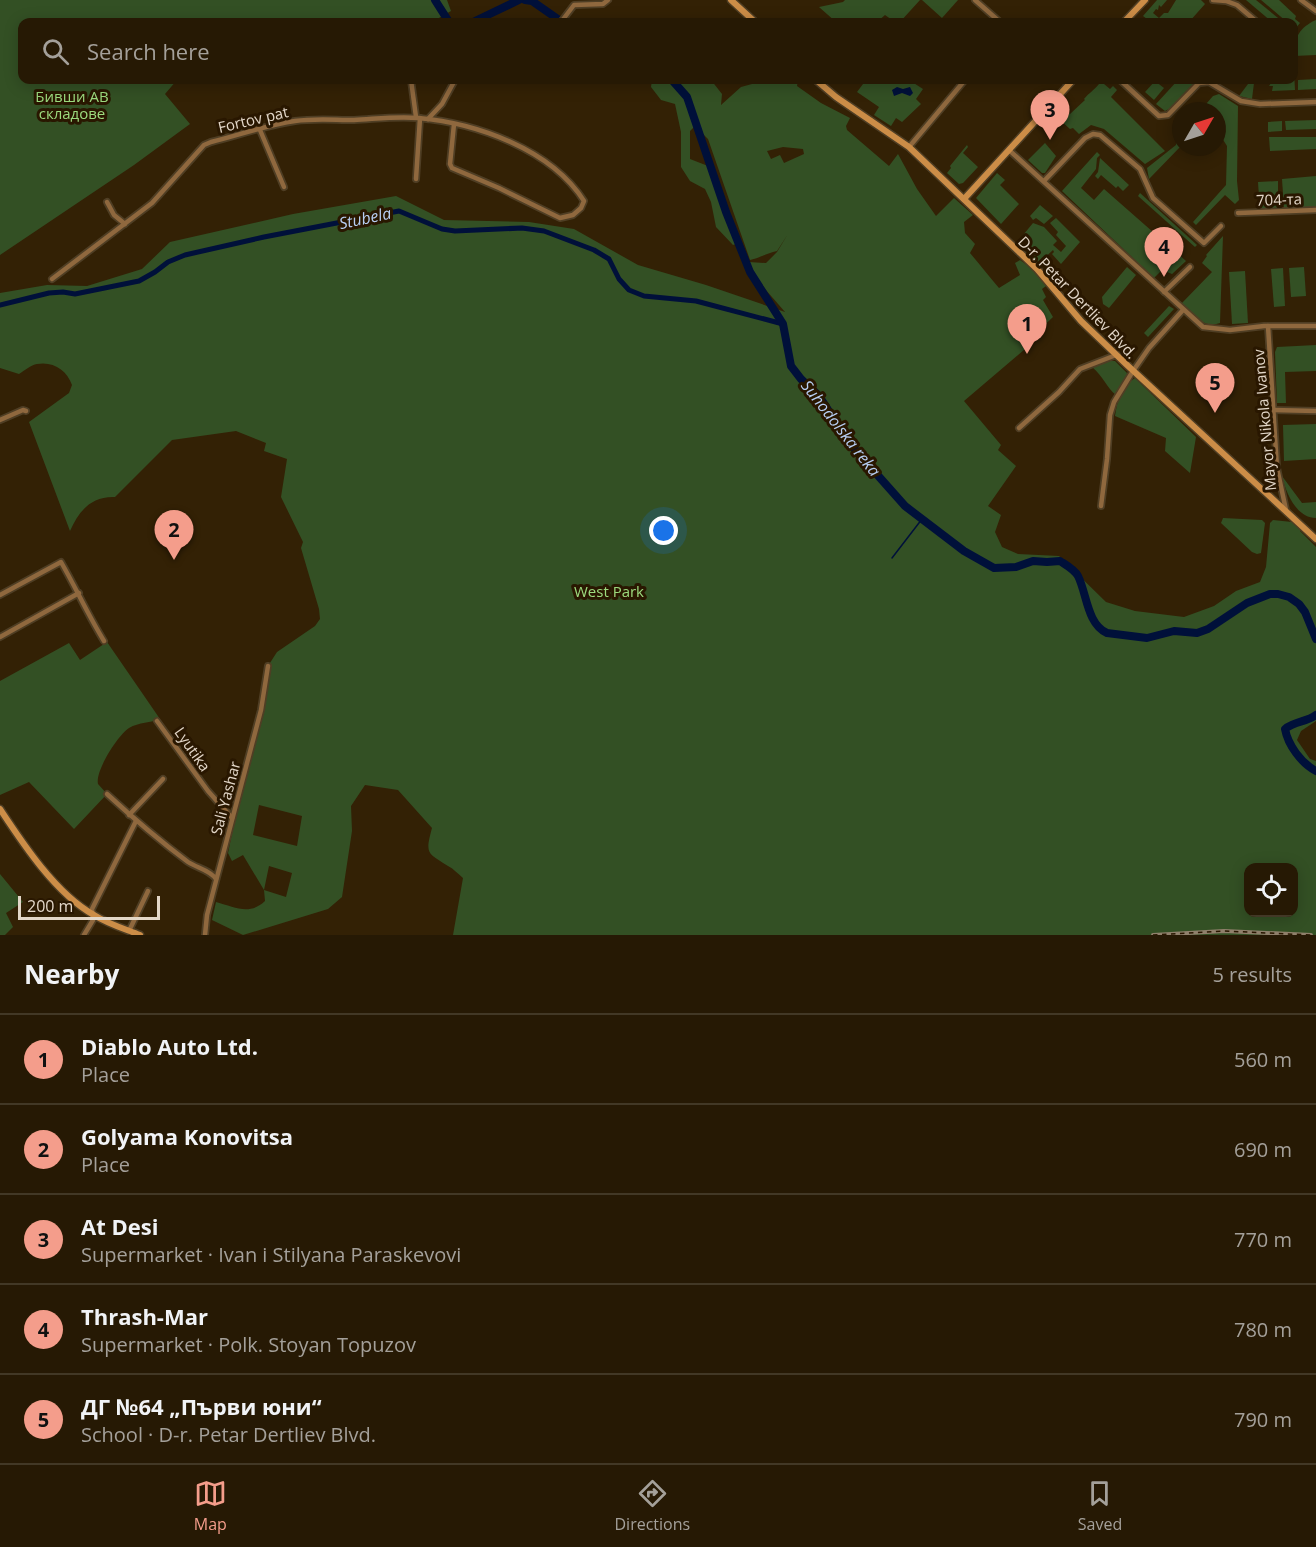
<!DOCTYPE html>
<html lang="en">
<head>
<meta charset="utf-8">
<style>
	:root { --surface:#261904; --page:#2e220e; --text:#f1f3f6; --muted:#a4a09a; --line:#423826; --accent:#f49d8b }
	body { margin:0; font-family:"Open Sans",sans-serif; background:var(--page); color:var(--text) }
	.controls { position:absolute; right:18px; bottom:18px; display:grid; overflow:hidden; border-radius:12px; box-shadow:0 3px 15px #0003 }
	.controls button { width:54px; height:54px; display:grid; place-items:center; padding:0; border:0; border-bottom:2px solid var(--line); background:var(--surface); color:var(--text); font:30px sans-serif }
	.compass { position:absolute; left:1172px; top:102px; width:54px; height:54px; border-radius:50%; background:var(--surface); box-shadow:0 3px 15px #0003; rotate:51deg }
	.scale { position:absolute; left:18px; bottom:15px; width:142px; box-sizing:border-box; padding-left:6px; border:3px solid #e3d7c8; border-top:0; font-size:16px; line-height:21px; white-space:nowrap; color:#e3d7c8; -webkit-text-stroke:4px #291700; paint-order:stroke }
	.you { position:absolute; left:664px; top:531px; width:21px; height:21px; margin:-15px; border:4px solid #fff; border-radius:50%; background:#1a73e8; box-shadow:0 0 0 9px #1a73e833 }
	.badge { display:grid; place-items:center; width:39px; height:39px; border-radius:50%; background:var(--accent); color:#111; font-size:20px; font-weight:700 }
	.pin { position:absolute; translate:-50% -50px; filter:drop-shadow(0 2px 3px #0008) }
	.pin::after { content:''; position:absolute; top:32px; width:21px; height:18px; background:inherit; clip-path:polygon(0 0,100% 0,50% 100%) }
	.list { margin:0; padding:0; list-style:none }
	h2 { display:flex; justify-content:space-between; align-items:center; height:78px; margin:0; padding:0 24px; font-size:26px }
	h2 small { font-size:20px; font-weight:400; color:var(--muted) }
	.list li { display:grid; grid-template-columns:39px 1fr auto; gap:18px; align-items:center; box-sizing:border-box; height:90px; padding:0 24px; border-top:2px solid var(--line) }
	.list b { display:block; font-size:22px; white-space:nowrap }
	.list p { margin:0; font-size:20px; white-space:nowrap; color:var(--muted) }
	.list em { font-size:20px; font-style:normal; color:var(--muted) }
	.icon { flex:none; width:33px; height:33px; fill:none; stroke:currentColor; stroke-width:2; stroke-linecap:round; stroke-linejoin:round }
	.map { position:relative; flex:none; width:1316px; height:935px; overflow:hidden }
	.search { position:absolute; background:var(--surface); box-shadow:0 3px 15px #0003; left:18px; right:18px; top:18px; height:66px; display:flex; align-items:center; gap:15px; box-sizing:border-box; padding:0 21px; border-radius:12px; color:var(--muted); font-size:22px }
	.sheet { height:528px; background:var(--surface) }
	nav { display:flex; justify-content:space-around; align-items:center; box-sizing:border-box; height:84px; border-top:2px solid var(--line); background:var(--surface); font-size:16px; color:var(--muted) }
	nav a { display:grid; justify-items:center; gap:3px }
	nav .on { color:var(--accent) }
	.map>svg:first-child { display:block }
	.green { fill:#335024; fill-rule:evenodd }
	.water { fill:#00103a }
	.lines { fill:none; stroke-linecap:round; stroke-linejoin:round }
	.stream { stroke:#00103a; stroke-width:1.5 }
	.canal { stroke:#00103a; stroke-width:5 }
	.river { stroke:#00103a; stroke-width:8 }
	.street-casing { stroke:#4f3e24; stroke-width:8 }
	.secondary-casing { stroke:#4f3e24; stroke-width:9 }
	.street { stroke:#8f683e; stroke-width:4.5 }
	.secondary { stroke:#cc8d47; stroke-width:6 }
	.rail-casing { stroke:#8f806b; stroke-width:4 }
	.rail { stroke:#291700; stroke-width:1.5; stroke-dasharray:4.5; stroke-linecap:butt }
	.labels { text-anchor:middle; dominant-baseline:central; stroke-width:6; stroke-linejoin:round; paint-order:stroke }
	.park-label { font-size:15px; fill:#9cdb7e; stroke:#291700 }
	.street-label { font-size:15px; fill:#e3d7c8; stroke:#291700 }
	.water-label { font-size:16px; font-style:italic; fill:#b7cef2; stroke:#291700 }
</style>
</head>
<body>
<div class="map">
<svg width="1316" height="935" viewBox="0 0 1316 935">
	<rect width="100%" height="100%" fill="#332105"/>
	<g class="green">
		<polygon points="0,0 447,0 451,11 432,22 22,22 22,80 177,80 165,94 190,124 134,165 0,255"/>
		<polygon points="845,0 920,0 900,22 895,22 885,15 877,22 836,22 819,7 843,2"/>
		<polygon points="922,0 958,0 942,18"/>
		<polygon points="1157,0 1167,0 1161,7 1159,5 1158,10 1156,9 1153,13 1159,18 1164,13 1168,13 1176,0 1201,0 1205,4 1189,22 1144,22 1147,19 1143,16"/>
		<polygon points="1246,0 1256,0 1283,22 1272,22"/>
		<polygon points="1261,0 1279,0 1296,16 1295,19 1300,23 1295,29 1294,22 1287,22"/>
		<path d="M 1316,20 L 1316,55 L 1294,56 C 1293,38 1300,27 1316,20 Z"/>
		<polygon points="1294,71 1295,90 1272,91 1273,86 1269,86 1273,80 1294,80"/>
		<polygon points="1316,79 1316,89 1298,90 1298,80"/>
		<path d="M 652,80 L 711,80 L 722,94 L 721,105 L 741,87 L 752,84 L 757,80 L 798,80 L 797,86 L 821,103 L 850,118 L 846,126 L 847,130 L 889,166 L 898,154 L 917,189 L 936,216 L 954,198 L 973,215 L 964,222 L 965,233 L 975,244 L 970,253 C 980,265 989,276 999,288 L 1020,275 L 1015,263 L 1020,260 L 1034,270 L 1046,286 L 1042,289 L 1046,297 L 1043,300 L 1053,317 L 1035,334 L 1038,338 L 964,401 L 1001,445 L 998,450 L 1016,466 L 988,506 L 1001,515 L 995,532 L 1002,547 L 1018,554 L 1059,556 L 1106,602 L 1135,611 L 1184,617 L 1214,606 L 1236,591 L 1260,582 L 1266,567 L 1270,523 L 1273,520 L 1292,522 L 1301,528 L 1300,531 L 1316,547 L 1316,721 L 1301,731 L 1297,740 L 1310,759 L 1316,761 L 1316,935 L 453,935 L 463,878 C 458,874 454,869 448,866 C 427,853 425,854 432,828 L 398,790 L 365,785 L 351,806 L 352,831 L 342,897 L 328,909 L 243,935 L 212,920 L 216,902 C 235,907 249,916 265,901 L 264,890 L 243,855 L 232,861 L 228,853 L 243,780 L 261,710 L 268,666 L 277,652 L 315,626 L 320,619 L 319,609 L 301,548 L 303,542 L 281,497 L 287,459 L 264,451 L 266,443 L 236,431 L 172,440 L 115,497 C 91,496 79,511 70,531 L 29,422 L 69,393 L 72,385 C 67,370 53,361 37,364 C 31,365 24,371 19,374 L 0,368 L 0,293 L 47,285 L 87,286 L 142,269 L 170,242 L 293,214 L 396,196 L 444,220 L 529,222 L 574,229 L 638,265 L 706,285 L 785,312 C 772,296 757,283 749,262 L 766,263 L 777,252 L 788,234 L 777,251 C 767,253 760,258 750,260 L 708,139 L 695,126 L 690,131 L 690,159 L 708,166 L 736,244 L 733,245 L 716,227 L 711,202 L 705,189 L 690,181 L 681,167 L 681,132 L 675,104 L 661,100 L 651,87 ZM 783,147 L 803,149 L 804,154 L 784,163 L 780,155 L 771,159 L 767,151 ZM 259,805 L 302,816 L 297,846 L 253,835 ZM 269,866 L 292,873 L 286,897 L 264,890 ZM 1248,867 L 1294,867 L 1294,912 L 1248,912 Z"/>
		<polygon points="866,80 909,80 923,89 916,99 921,104 902,122 896,118 891,126 874,115 879,107 857,92"/>
		<path d="M 1094,80 L 1108,80 L 1104,84 L 1110,89 L 1113,86 L 1117,90 L 1111,97 L 1165,151 L 1145,164 L 1104,129 L 1091,125 L 1079,134 L 1073,128 L 1070,129 L 1060,120 L 1058,121 L 1053,117 L 1062,107 L 1070,114 L 1085,100 L 1084,99 C 1089,93 1093,91 1099,84 Z"/>
		<polygon points="1178,80 1198,80 1169,109 1165,111 1156,104"/>
		<polygon points="1251,80 1268,80 1265,84 1254,83 1252,99 1239,96"/>
		<polygon points="1155,81 1164,88 1154,100 1145,92"/>
		<polygon points="1219,94 1238,106 1237,181 1239,200 1235,204 1225,195 1196,225 1193,222 1226,185 1227,146 1217,130 1217,111 1200,111 1213,96"/>
		<polygon points="1316,120 1316,129 1286,130 1285,121"/>
		<polygon points="1282,121 1282,131 1268,132 1268,122"/>
		<polygon points="1181,132 1181,146 1149,179 1147,168 1176,145 1177,136"/>
		<polygon points="1269,137 1316,137 1316,149 1270,151"/>
		<polygon points="1045,143 1056,156 1045,173 1042,173 1028,160"/>
		<polygon points="967,145 968,147 963,153 978,167 963,183 959,184 947,173 951,168 950,166"/>
		<polygon points="1097,152 1100,155 1097,158 1096,169 1081,188 1094,200 1104,189 1186,261 1172,274 1162,270 1154,278 1062,191"/>
		<polygon points="1100,158 1129,185 1123,191 1118,186 1116,188 1101,175 1098,179 1095,176 1098,172"/>
		<polygon points="997,173 1005,180 1000,185 1019,204 1001,224 976,198"/>
		<polygon points="1316,176 1316,207 1284,209 1282,179"/>
		<polygon points="1278,181 1278,196 1259,197 1258,182"/>
		<polygon points="1140,193 1197,245 1195,247 1138,196"/>
		<polygon points="1260,199 1279,200 1280,209 1259,210"/>
		<polygon points="1040,205 1053,216 1044,224 1036,218 1033,220 1030,216"/>
		<polygon points="1056,218 1080,242 1061,264 1052,254 1054,252 1053,250 1039,263 1019,240 1033,223 1044,227 1057,241 1053,245 1061,252 1066,246 1056,235 1058,232 1050,223"/>
		<path d="M 1223,236 L 1220,323 C 1205,329 1190,315 1182,303 L 1212,272 L 1202,263 L 1207,256 L 1206,255 Z"/>
		<polygon points="1127,267 1136,275 1109,308 1103,304 1102,297"/>
		<polygon points="1304,267 1306,296 1291,297 1289,268"/>
		<polygon points="1283,268 1285,306 1274,307 1271,269"/>
		<polygon points="1245,271 1248,323 1232,324 1229,272"/>
		<polygon points="1169,306 1174,309 1148,337 1144,333"/>
		<polygon points="1316,345 1316,371 1285,372 1286,403 1277,403 1275,352 1277,347"/>
		<path d="M 1110,361 L 1115,361 L 1127,373 L 1126,380 L 1116,395 C 1107,388 1103,376 1092,367 Z"/>
		<path d="M 1135,378 L 1196,437 L 1190,473 L 1165,451 L 1166,438 L 1115,416 C 1117,401 1121,387 1135,378 Z"/>
		<polygon points="1316,424 1316,459 1284,461 1283,425"/>
		<path d="M 1282,476 L 1302,503 L 1316,502 L 1316,518 C 1297,518 1286,494 1282,476 Z"/>
		<polygon points="1223,518 1262,520 1265,523 1261,553 1257,554 1252,552 1221,523"/>
		<path d="M 107,642 L 160,719 C 151,723 139,722 129,728 C 118,735 95,771 98,784 L 107,794 L 74,829 L 29,782 L 0,795 L 0,681 L 69,643 L 80,660 Z"/>
		<polygon points="0,874 23,902 6,913 13,927 5,935 0,935"/>
	</g>
	<polygon class="water" points="897,87 903,89 910,87 913,93 910,96 902,93 894,96 892,90"/>
	<g class="lines">
		<polyline class="stream" points="892,558 922,519"/>
		<polyline class="canal" points="0,305 49,293 63,292 75,294 139,281 155,272 168,262 185,255 264,237 399,211 442,229 455,231 522,228 544,231 594,250 609,259 619,279 629,290 644,296 696,301 783,324"/>
		<g class="river">
			<polyline points="435,0 449,22"/>
			<polyline points="525,0 532,1 562,22"/>
			<polyline points="473,22 519,0"/>
			<path d="M 672,80 L 687,97 L 726,212 L 750,272 L 783,324 L 791,366 L 801,379 L 819,396 L 850,444 L 905,506 L 964,551 L 994,568 L 1016,567 L 1033,561 L 1047,562 L 1060,561 C 1066,565 1074,569 1078,576 C 1087,594 1087,624 1107,633 L 1147,638 L 1174,631 L 1197,633 L 1208,629 L 1247,603 L 1270,594 L 1278,594 L 1289,597 L 1299,604 L 1305,612 L 1316,639"/>
			<path d="M 1316,715 C 1307,722 1295,721 1285,729 C 1288,745 1301,763 1316,771"/>
		</g>
		<g class="street-casing">
			<g id="street">
				<polyline points="975,0 1000,22"/>
				<polyline points="1213,0 1226,1 1237,5 1257,22"/>
				<polyline points="1301,0 1316,11"/>
				<polyline points="561,22 574,5 603,4 608,0"/>
				<polyline points="411,80 416,117"/>
				<polyline points="1063,80 1069,84"/>
				<polyline points="1120,80 1159,116 1168,115 1199,83 1209,82 1241,101 1260,104 1316,102"/>
				<polyline points="428,119 442,104 455,80"/>
				<polyline points="260,130 284,187"/>
				<polyline points="909,147 965,80"/>
				<polyline points="1009,150 1203,327 1230,330 1264,326 1316,326"/>
				<polyline points="416,179 420,118"/>
				<polyline points="1044,181 1085,138 1093,134 1100,135 1140,169 1153,198 1204,243 1221,226"/>
				<polyline points="107,202 114,215 125,224"/>
				<polyline points="1238,213 1316,210"/>
				<path d="M 52,279 L 152,203 L 204,145 L 211,142 C 239,135 267,125 295,121 C 315,118 334,120 354,120 C 375,119 397,116 418,118 C 476,123 551,149 584,201 L 581,208 L 573,215 L 560,218 L 499,188 L 452,168 L 450,164 L 454,124"/>
				<polyline points="1164,292 1190,267"/>
				<polyline points="1268,326 1277,468 1286,510"/>
				<polyline points="1273,410 1316,411"/>
				<polyline points="0,420 23,410 26,411"/>
				<polyline points="1019,428 1059,392 1080,369 1116,355"/>
				<polyline points="1101,506 1107,459 1110,415 1114,402 1133,371 1149,348 1183,310"/>
				<path d="M 0,595 L 61,562 C 76,588 88,615 104,641"/>
				<polyline points="0,637 79,593"/>
				<polyline points="157,721 208,791 232,818"/>
				<path d="M 107,794 C 133,818 160,841 188,862 C 197,868 210,870 216,879"/>
				<polyline points="129,815 163,779"/>
				<polyline points="129,931 148,891"/>
				<polyline points="84,935 93,920 92,909 136,821"/>
				<polyline points="205,935 207,915 261,710 268,666"/>
			</g>
		</g>
		<g class="secondary-casing">
			<g id="secondary">
				<polyline points="731,0 755,22"/>
				<polyline points="1124,22 1145,0"/>
				<polyline points="816,80 836,97 909,147 1037,269 1081,321 1127,365 1316,539"/>
				<polyline points="964,199 1073,80"/>
				<path d="M 0,809 C 23,844 56,894 94,915 C 108,924 125,929 140,935"/>
			</g>
		</g>
		<use href="#street" class="street"/>
		<use href="#secondary" class="secondary"/>
		<g class="rail-casing">
			<polyline id="rail" points="1153,935 1224,931 1311,935"/>
		</g>
		<use href="#rail" class="rail"/>
	</g>
	<g class="labels">
		<g class="park-label">
			<text x="72" y="96">Бивши АВ<tspan x="72" dy="17">складове</tspan></text>
			<text x="609" y="591">West Park</text>
		</g>
		<g class="street-label">
			<text transform="translate(253 119) rotate(-13)">Fortov pat</text>
			<text transform="translate(1279 199) rotate(-2)">704-та</text>
			<text transform="translate(1078 297) rotate(46)">D-r. Petar Dertliev Blvd.</text>
			<text transform="translate(1264 420) rotate(-95)">Mayor Nikola Ivanov</text>
			<text transform="translate(193 749) rotate(55)">Lyutika</text>
			<text transform="translate(225 798) rotate(-75)">Sali Yashar</text>
		</g>
		<g class="water-label">
			<text transform="translate(365 218) rotate(-12)">Stubela</text>
			<text transform="translate(841 428) rotate(52)">Suhodolska reka</text>
		</g>
	</g>
</svg>
<div class="controls">
<button><svg class="icon" aria-label="locate" viewBox="0 0 24 24"><circle cx="12" cy="12" r="6"/><path d="M12 2v4M12 18v4M2 12h4M18 12h4"/></svg></button>
</div>
<svg class="compass" viewBox="-18 -18 36 36"><path d="M0-13l5 13h-10z" fill="#e53935"/><path d="M0 13l5-13h-10z" fill="#a4a09a"/></svg>
<div class="scale">200 m</div>
<div class="you"></div>
<div class="pin badge" style="left:1027px;top:354px">1</div>
<div class="pin badge" style="left:174px;top:560px">2</div>
<div class="pin badge" style="left:1050px;top:140px">3</div>
<div class="pin badge" style="left:1164px;top:277px">4</div>
<div class="pin badge" style="left:1215px;top:413px">5</div>
<div class="search"><svg class="icon" aria-label="search" viewBox="0 0 24 24"><circle cx="10" cy="10" r="6"/><path d="M15 15l6 6"/></svg>Search here</div>
</div>
<section class="sheet">
<h2>Nearby<small>5 results</small></h2>
<ul class="list">
<li><span class="badge">1</span><div><b>Diablo Auto Ltd.</b><p>Place</p></div><em>560 m</em></li>
<li><span class="badge">2</span><div><b>Golyama Konovitsa</b><p>Place</p></div><em>690 m</em></li>
<li><span class="badge">3</span><div><b>At Desi</b><p>Supermarket · Ivan i Stilyana Paraskevovi</p></div><em>770 m</em></li>
<li><span class="badge">4</span><div><b>Thrash-Mar</b><p>Supermarket · Polk. Stoyan Topuzov</p></div><em>780 m</em></li>
<li><span class="badge">5</span><div><b>ДГ №64 „Първи юни“</b><p>School · D-r. Petar Dertliev Blvd.</p></div><em>790 m</em></li>
</ul>
</section>
<nav>
<a class="on"><svg class="icon" aria-label="map" viewBox="0 0 24 24"><path d="M3 6l6-2 6 2 6-2v14l-6 2-6-2-6 2zM9 4v14M15 6v14"/></svg>Map</a>
<a><svg class="icon" aria-label="directions" viewBox="0 0 24 24"><path d="M12 3l9 9-9 9-9-9zM9 14v-3h6M13 9l2 2-2 2"/></svg>Directions</a>
<a><svg class="icon" aria-label="saved" viewBox="0 0 24 24"><path d="M7 4h10v16l-5-4-5 4z"/></svg>Saved</a>
</nav>
</body>
</html>
